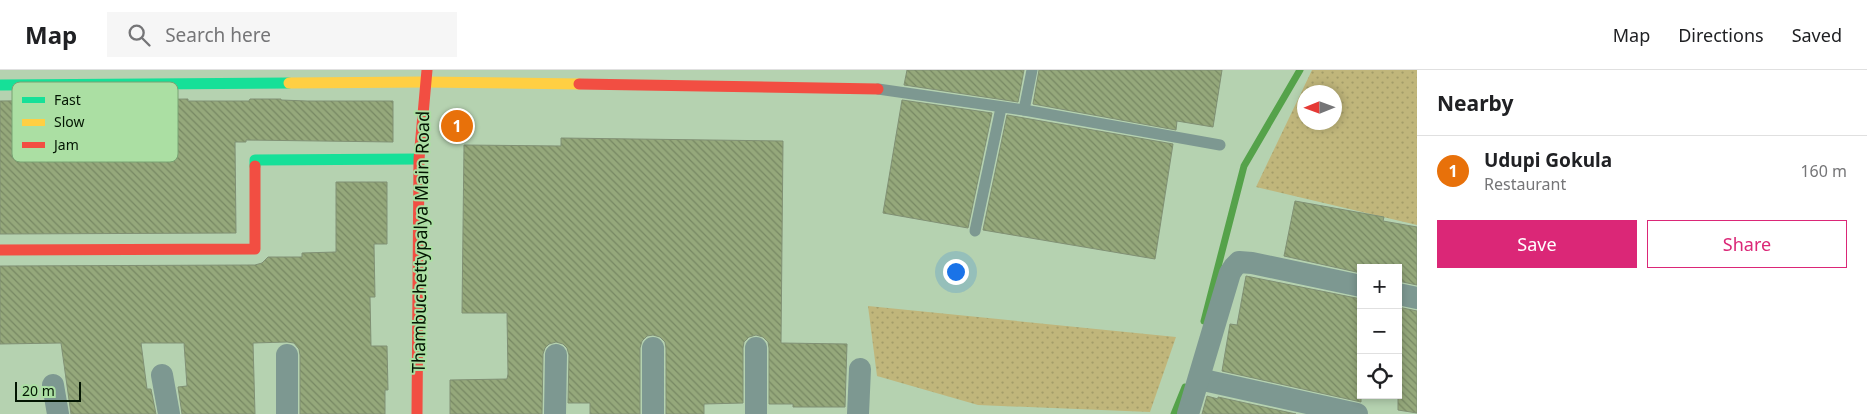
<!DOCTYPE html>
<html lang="en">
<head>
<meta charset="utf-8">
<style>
	:root { --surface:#fff; --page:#f6f6f6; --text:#202124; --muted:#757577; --line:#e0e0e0; --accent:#db2777 }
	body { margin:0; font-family:"Noto Sans",sans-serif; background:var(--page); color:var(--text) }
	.controls { position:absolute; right:15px; bottom:15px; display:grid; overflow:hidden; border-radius:0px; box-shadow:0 2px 8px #0003 }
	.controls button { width:45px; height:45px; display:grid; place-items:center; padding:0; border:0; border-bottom:1px solid var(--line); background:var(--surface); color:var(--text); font:25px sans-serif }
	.compass { position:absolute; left:1297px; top:15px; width:45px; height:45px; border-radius:50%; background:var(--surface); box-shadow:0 2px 8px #0003; rotate:269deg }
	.scale { position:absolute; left:15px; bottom:12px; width:66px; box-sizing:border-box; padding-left:5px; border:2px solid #031502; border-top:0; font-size:14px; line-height:18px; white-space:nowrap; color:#031502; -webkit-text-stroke:4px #abdfa3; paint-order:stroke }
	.you { position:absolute; left:955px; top:201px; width:18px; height:18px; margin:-12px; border:4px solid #fff; border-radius:50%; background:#1a73e8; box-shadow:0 0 0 8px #1a73e833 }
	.badge { display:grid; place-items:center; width:32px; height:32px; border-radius:50%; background:var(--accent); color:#fff; font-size:16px; font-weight:700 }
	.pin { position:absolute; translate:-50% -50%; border:2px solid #fff; box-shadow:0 1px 5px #0006 }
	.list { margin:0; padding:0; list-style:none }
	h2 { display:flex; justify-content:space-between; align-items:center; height:65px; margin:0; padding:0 20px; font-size:21px }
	h2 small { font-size:16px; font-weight:400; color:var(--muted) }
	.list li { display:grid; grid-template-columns:32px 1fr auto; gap:15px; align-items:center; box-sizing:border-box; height:70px; padding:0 20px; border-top:1px solid var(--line) }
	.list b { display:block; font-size:19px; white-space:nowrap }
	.list p { margin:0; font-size:16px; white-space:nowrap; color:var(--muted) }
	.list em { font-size:16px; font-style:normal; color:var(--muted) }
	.actions { display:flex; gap:10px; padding:15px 20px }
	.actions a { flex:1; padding:11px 0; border:1px solid var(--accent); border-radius:0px; text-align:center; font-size:18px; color:var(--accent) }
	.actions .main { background:var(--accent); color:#fff }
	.icon { flex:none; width:28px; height:28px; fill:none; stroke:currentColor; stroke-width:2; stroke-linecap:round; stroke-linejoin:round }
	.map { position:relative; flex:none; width:1417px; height:344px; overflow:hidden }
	header { display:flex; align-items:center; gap:30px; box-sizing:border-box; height:70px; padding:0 25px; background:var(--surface); border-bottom:1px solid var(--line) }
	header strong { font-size:24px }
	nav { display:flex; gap:28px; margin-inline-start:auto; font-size:18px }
	.search { width:350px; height:45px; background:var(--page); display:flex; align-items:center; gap:12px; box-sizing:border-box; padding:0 18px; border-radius:0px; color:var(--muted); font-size:19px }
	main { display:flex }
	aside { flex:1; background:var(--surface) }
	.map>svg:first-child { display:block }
	.grass { fill:url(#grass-dots); fill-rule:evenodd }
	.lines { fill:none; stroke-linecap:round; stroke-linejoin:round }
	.stream { stroke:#55a24a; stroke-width:7 }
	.building { fill:url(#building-back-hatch); stroke:#809074 }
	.lane { stroke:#7d9891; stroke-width:11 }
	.street { stroke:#7d9891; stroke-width:22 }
	.fast { stroke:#16e098; stroke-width:11 }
	.slow { stroke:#ffcf43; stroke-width:11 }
	.jam { stroke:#f24e42; stroke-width:11 }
	.labels { text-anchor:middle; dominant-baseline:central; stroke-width:4; stroke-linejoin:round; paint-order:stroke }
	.street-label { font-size:18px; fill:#031502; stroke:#abdfa3 }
	.key { fill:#abdfa3; stroke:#79a273; stroke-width:1 }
	.key-label { font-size:14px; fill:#031502 }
</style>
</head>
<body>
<header>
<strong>Map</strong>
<div class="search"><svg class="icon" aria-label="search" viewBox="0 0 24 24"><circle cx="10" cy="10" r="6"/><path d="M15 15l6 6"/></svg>Search here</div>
<nav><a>Map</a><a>Directions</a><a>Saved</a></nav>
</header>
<main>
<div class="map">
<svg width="1417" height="344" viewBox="0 0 1417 344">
	<defs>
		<pattern id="grass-dots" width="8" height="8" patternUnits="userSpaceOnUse" patternTransform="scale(1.25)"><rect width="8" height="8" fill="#c0b67b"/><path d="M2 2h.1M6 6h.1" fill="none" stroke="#a39c69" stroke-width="1.8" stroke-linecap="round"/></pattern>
		<pattern id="building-back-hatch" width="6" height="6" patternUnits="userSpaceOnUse" patternTransform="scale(1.25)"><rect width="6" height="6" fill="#95a87b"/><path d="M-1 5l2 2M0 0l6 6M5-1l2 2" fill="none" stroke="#778863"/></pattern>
	</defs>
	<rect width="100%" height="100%" fill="#b5d2b0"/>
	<g class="grass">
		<path d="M 1312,0 L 1417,0 L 1417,155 L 1256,117 ZM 1304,22 L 1334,22 L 1334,52 L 1304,52 Z"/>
		<polygon points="868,236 1176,267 1150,342 978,335 877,306"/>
	</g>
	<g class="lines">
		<g class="stream">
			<polyline points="1204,251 1244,96 1300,0"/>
			<polyline points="1174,344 1185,317"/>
		</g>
	</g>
	<g class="building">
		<polygon points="907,0 1024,0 1018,32 904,15"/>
		<polygon points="1039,0 1222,0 1213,57 1177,51 1176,60 1033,34"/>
		<polygon points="188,29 188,31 249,31 250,29 281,29 281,30 307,31 393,31 393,72 246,70 246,72 235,72 236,163 0,164 0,31"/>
		<polygon points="902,30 992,43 968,158 883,143"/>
		<polygon points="1007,45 1173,74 1155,189 983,160"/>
		<polygon points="561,68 783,71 781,273 847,274 845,337 793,337 793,334 769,334 769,278 768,272 763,267 756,265 749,267 744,272 743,278 743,333 704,334 704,344 666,344 666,278 665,272 660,267 653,265 647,266 642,271 640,278 640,344 590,344 590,333 568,333 569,285 567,278 563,274 556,272 549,274 545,278 543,284 542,344 450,344 450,310 507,309 508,304 507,243 462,243 464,75 561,76"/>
		<polygon points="336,112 387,112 387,174 374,174 375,227 370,227 371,276 387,276 388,320 385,320 385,344 300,344 300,285 299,279 294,273 287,272 253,273 255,344 182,344 178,317 187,316 184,273 141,273 147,319 151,319 156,344 71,344 61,273 0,274 0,196 255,195 262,193 268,187 302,187 302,183 336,182"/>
		<polygon points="1295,131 1384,147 1383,151 1417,157 1417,215 1398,211 1398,198 1361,198 1361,203 1284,186"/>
		<polygon points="1246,206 1361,229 1361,332 1222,301 1230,254 1237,255"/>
		<polygon points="1398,237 1417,241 1417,343 1398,340"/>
		<polygon points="1207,326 1218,329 1218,327 1296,344 1202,344"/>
	</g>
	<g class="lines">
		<g class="lane">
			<polyline points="878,19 1024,40 1220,75"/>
			<polyline points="1024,40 1032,0"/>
			<polyline points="975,161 1001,38"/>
		</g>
		<g class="street">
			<polyline points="1398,224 1417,228"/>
			<polyline points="287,285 287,344"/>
			<polyline points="162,305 169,344"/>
			<polyline points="1199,309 1357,344"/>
			<polyline points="53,315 58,344"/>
			<polyline points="555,344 556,285"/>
			<polyline points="653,344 653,278"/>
			<polyline points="756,344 756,278"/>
			<polyline points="858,344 860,299"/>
			<polyline points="1188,344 1230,203 1234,197 1239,192 1252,193 1361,216"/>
		</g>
		<g class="fast">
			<polyline points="0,15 289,13"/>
			<polyline points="255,96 255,90 419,89"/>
		</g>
		<polyline class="slow" points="289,13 425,12 579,14"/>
		<g class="jam">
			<polyline points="579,14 878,19"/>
			<polyline points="0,180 255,179 255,96"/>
			<polyline points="417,344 419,89 427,0"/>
		</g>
	</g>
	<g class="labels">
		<g class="street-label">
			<text transform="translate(420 172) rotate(-89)">Thambuchettypalya Main Road</text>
		</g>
	</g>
	<rect x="12" y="12" width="166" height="80" rx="8" class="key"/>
	<rect x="22" y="27" width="23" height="6" fill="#16e098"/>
	<rect x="22" y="49" width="23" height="7" fill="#ffcf43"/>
	<rect x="22" y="72" width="23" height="6" fill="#f24e42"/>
	<g class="key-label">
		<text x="54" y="35">Fast</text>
		<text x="54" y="57">Slow</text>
		<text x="54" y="80">Jam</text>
	</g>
</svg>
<div class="controls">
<button>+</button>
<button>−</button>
<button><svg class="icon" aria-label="locate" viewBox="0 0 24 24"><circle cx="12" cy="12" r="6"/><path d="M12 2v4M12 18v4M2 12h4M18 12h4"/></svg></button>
</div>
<svg class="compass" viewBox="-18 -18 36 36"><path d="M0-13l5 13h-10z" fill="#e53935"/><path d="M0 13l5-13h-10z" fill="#757577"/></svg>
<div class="scale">20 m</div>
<div class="you"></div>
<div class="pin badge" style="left:457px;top:56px;background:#e8710a">1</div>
</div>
<aside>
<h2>Nearby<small></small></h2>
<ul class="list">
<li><span class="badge" style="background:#e8710a">1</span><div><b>Udupi Gokula</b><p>Restaurant</p></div><em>160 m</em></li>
</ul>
<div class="actions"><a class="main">Save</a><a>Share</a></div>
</aside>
</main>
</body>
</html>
